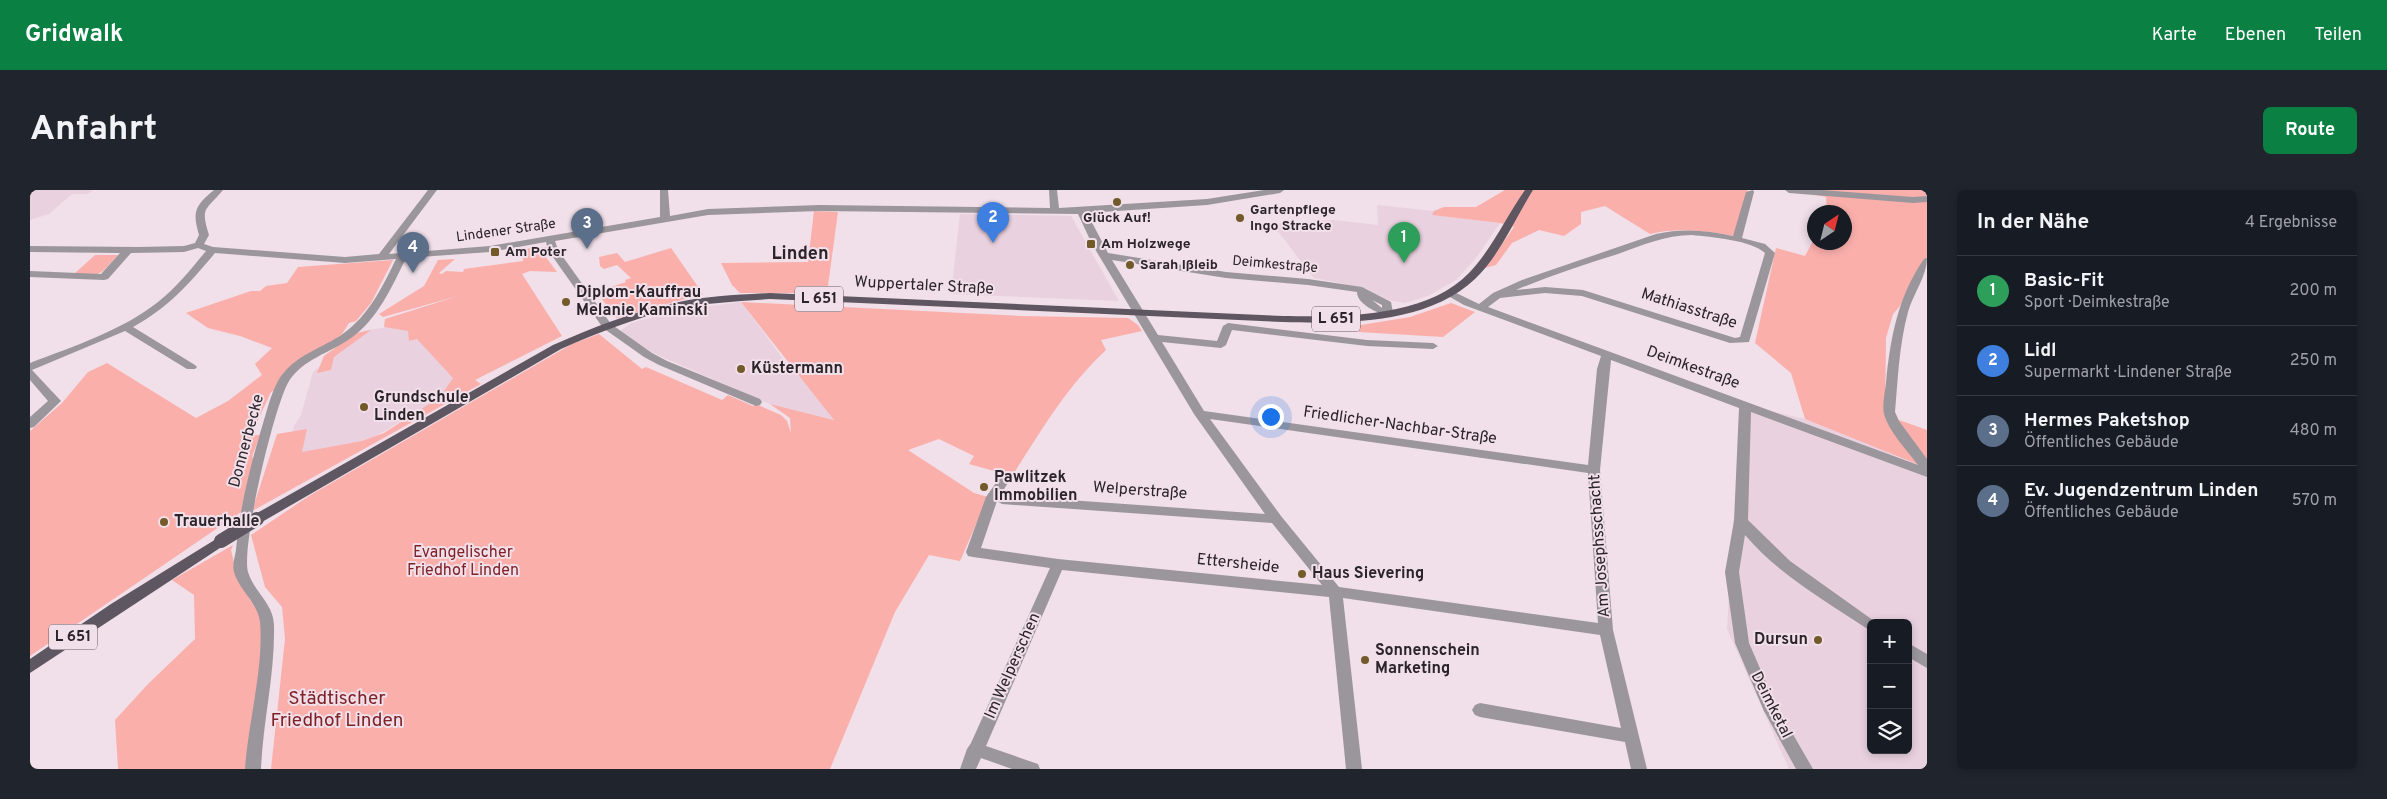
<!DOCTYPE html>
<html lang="de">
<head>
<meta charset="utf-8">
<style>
	:root { --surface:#171b24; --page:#20242c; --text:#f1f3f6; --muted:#9ea1a6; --line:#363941; --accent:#0b8043 }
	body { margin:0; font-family:Overpass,sans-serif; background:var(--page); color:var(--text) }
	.controls { position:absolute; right:15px; bottom:15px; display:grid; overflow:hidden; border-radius:8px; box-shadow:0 2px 8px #0003 }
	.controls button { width:45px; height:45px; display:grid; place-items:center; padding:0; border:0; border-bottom:1px solid var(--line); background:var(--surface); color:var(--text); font:25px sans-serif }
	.compass { position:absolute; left:1777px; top:15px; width:45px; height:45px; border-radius:50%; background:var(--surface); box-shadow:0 2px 8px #0003; rotate:35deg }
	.you { position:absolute; left:1240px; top:226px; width:18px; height:18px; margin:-12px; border:4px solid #fff; border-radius:50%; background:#1a73e8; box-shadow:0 0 0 8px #1a73e833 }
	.badge { display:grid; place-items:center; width:32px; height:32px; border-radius:50%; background:var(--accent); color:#fff; font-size:16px; font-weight:700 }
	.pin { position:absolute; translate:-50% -41px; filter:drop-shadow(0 1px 2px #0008) }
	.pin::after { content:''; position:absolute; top:26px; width:18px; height:15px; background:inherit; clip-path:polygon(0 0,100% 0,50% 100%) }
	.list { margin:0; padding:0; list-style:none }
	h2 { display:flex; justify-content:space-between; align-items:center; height:65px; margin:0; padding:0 20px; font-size:21px }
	h2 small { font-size:16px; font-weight:400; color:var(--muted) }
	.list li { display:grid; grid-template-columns:32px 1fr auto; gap:15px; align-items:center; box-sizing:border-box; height:70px; padding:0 20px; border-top:1px solid var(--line) }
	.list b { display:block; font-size:19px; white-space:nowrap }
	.list p { margin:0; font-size:16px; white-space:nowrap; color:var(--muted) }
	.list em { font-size:16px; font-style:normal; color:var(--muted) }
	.icon { flex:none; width:28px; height:28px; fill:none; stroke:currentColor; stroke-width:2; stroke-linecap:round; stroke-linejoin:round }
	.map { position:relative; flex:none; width:1897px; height:579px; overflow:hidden; border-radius:8px }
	header { display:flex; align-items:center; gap:30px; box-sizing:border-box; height:70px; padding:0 25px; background:var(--accent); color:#fff }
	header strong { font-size:24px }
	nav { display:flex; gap:28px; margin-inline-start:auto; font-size:18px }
	.intro { display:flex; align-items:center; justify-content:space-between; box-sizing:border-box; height:120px; padding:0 30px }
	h1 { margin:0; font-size:35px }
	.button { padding:12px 22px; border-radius:8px; background:var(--accent); color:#fff; font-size:18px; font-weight:700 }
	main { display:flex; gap:30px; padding:0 30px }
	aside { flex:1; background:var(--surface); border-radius:8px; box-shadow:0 2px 8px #0003 }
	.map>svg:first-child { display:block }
	.built { fill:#ead1df; fill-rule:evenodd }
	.green { fill:#faafab }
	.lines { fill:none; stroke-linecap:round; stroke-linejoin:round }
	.minor { fill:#9b969c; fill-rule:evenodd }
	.major { fill:#5e5660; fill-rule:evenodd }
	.major-bridge { stroke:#5e5660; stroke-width:14 }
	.poi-dot { fill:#725a2b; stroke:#f1dfe9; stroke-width:2 }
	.labels { text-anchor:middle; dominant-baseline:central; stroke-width:4; stroke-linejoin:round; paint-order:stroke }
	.far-poi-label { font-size:14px; font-weight:bold; fill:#2b2428; stroke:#f1dfe9; text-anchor:start }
	.far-street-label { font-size:14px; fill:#2b2428; stroke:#f1dfe9 }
	.shield { fill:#f1dfe9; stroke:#665c62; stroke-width:1 }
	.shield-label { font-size:15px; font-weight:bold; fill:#2b2428 }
	.street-label { font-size:16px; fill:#2b2428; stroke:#f1dfe9 }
	.poi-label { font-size:16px; font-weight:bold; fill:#2b2428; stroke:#f1dfe9; text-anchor:start }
	.park-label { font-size:16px; fill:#7f2227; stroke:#f1dfe9 }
	.far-district-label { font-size:18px; font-weight:bold; fill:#2b2428; stroke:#f1dfe9 }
	.near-park-label { font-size:19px; fill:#7f2227; stroke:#f1dfe9 }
</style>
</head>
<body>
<header>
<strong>Gridwalk</strong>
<nav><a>Karte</a><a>Ebenen</a><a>Teilen</a></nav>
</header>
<div class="intro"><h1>Anfahrt</h1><a class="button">Route</a></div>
<main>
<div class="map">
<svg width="1897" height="579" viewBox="0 0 1897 579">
	<rect width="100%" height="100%" fill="#f1dfe9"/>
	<g class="built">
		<polygon points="0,0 63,0 58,4 42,4 19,24 0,30"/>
		<polygon points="1347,15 1404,21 1402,25 1470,33 1446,68 1426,90 1398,106 1375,113 1358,110 1334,98 1284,88 1243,35 1303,30 1348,35"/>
		<polygon points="930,24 1041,26 1089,111 921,104"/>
		<polygon points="711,112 754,170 772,188 805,230 740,214 621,162 590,141 601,133 651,120"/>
		<polygon points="380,133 444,190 270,289 256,281 264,236 271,225 283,182 334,141"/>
		<path d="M 1711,214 L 1775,229 L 1897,278 L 1897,579 L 1759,579 L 1697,439 L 1703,332 L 1712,293 ZM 1841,433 L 1878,433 L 1878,560 L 1841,560 Z"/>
	</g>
	<g class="green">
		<path d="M 1475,0 L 1718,0 L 1705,46 C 1676,41 1649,37 1620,44 L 1575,16 L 1551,22 L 1551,34 L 1534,46 L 1509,40 L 1482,53 L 1466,75 L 1455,78 L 1484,37 L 1470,33 L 1402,25 L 1404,21 L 1414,17 L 1446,17 Z"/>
		<polygon points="1763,0 1897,0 1897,69 1891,76 1870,116 1863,124 1856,148 1855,225 1897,240 1897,278 1775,229 1761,183 1725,153 1746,58 1775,66 1784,49 1784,52 1814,52 1814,22 1797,22 1796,7"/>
		<polygon points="784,21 808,22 797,103 710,103 702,95 691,73 778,72"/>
		<polygon points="517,57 515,66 527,82 500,81 492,84 532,146 445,190 451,194 222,321 247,244 277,239 272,262 332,251 354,243 410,207 423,188 387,149 379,151 378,141 354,137 355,129 428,106 353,127 349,124 394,96 408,70 425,69 409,83 412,84 416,81 433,82 434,79 493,71 492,59"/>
		<polygon points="641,58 673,104 587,128 566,102 596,92 595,90 601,88 587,75 574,79 570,76 569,67 587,63 595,72"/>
		<path d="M 65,65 L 88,65 C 68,86 73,86 44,84 Z"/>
		<polygon points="363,70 341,113 326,131 319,133 312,144 267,181 254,196 241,202 221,245 230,245 222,267 228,272 214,320 0,466 0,241 32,213 58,182 77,173 166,228 198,211 232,185 225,174 242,158 210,146 178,138 156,123 221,101 230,101 236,96 257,93 268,77"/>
		<path d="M 711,112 L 991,126 L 1098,128 L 1108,135 L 1112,141 L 1071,150 L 1076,160 C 1037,196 1011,241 982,286 L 939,274 L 944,266 L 909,249 L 878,260 L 944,303 L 958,307 L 930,371 L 899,365 L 865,422 L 800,579 L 241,579 L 255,449 L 252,417 L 235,397 L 221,345 L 279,306 L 542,154 L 569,144 L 612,179 L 616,177 L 692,210 L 698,205 L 723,216 L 726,214 L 751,225 L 757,231 L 761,243 L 760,228 L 740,214 L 804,230 Z"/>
		<polygon points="1421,113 1445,122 1413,147 1329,142 1325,136 1380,127"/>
		<polygon points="341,140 304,167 301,180 287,183 294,166 326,143"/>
		<polygon points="203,355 201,360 206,381 219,408 233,429 224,579 88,579 85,530 118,494 165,449 164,405 142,390"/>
	</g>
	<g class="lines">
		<g class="minor">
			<path d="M 184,0 L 193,0 C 176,21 170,16 179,45 L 174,54 L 183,57 L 315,67 L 349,64 L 398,0 L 407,0 L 359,64 L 460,56 L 630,27 L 630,0 L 638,0 L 640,26 L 678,19 L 789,15 L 1020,18 L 1019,0 L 1027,0 L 1029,18 L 1177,9 L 1234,0 L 1254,0 L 1250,3 L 1177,15 L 1057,23 L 1078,63 L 1196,82 L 1278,89 L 1332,97 L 1361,112 L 1363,123 L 1358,126 C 1347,123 1327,114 1327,102 L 1278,95 L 1196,88 L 1082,70 L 1128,145 L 1187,151 L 1193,136 L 1198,133 L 1337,150 L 1403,153 L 1408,156 L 1403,159 L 1337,156 L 1202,140 L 1196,155 L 1191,158 L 1132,152 L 1174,221 L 1558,275 L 1567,179 L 1571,166 L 1434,115 L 1413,103 L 1418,100 L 1422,101 L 1449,114 L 1463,103 L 1492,90 L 1626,44 C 1652,38 1677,40 1703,46 L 1716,2 L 1723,0 L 1724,2 L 1712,48 L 1735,54 L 1745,63 L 1719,152 L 1700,153 L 1552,106 L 1515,103 L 1470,108 L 1458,117 L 1888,275 C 1877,260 1859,242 1854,224 C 1852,215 1855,202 1856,193 C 1860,149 1868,106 1894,69 L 1897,68 C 1897,86 1883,104 1878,122 C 1869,155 1868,189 1865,222 L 1869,231 L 1897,269 L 1897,287 L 1721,222 L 1718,330 L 1760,371 L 1847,433 L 1841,433 L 1841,440 L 1836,438 C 1794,410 1748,384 1715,345 L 1709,382 L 1719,453 L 1745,513 L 1783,579 L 1766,579 L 1734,521 L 1705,453 L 1695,382 L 1704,331 L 1709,218 L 1581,170 L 1570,280 L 1583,440 L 1617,579 L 1601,579 L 1595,552 L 1450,527 L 1445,525 L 1442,520 L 1445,515 L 1450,513 L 1591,538 L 1570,445 L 1313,408 L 1332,579 L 1316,579 L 1299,407 L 1032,380 L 956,556 L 1008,574 L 1010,579 L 982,579 L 951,568 L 946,579 L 930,579 L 937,559 L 941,553 L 1020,378 L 943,367 L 938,366 L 936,362 L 956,307 L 970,287 L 978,287 L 980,290 L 970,305 L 1235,324 L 1164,224 L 1062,54 L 1048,24 L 789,21 L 678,25 L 525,51 L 528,60 L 581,134 L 622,163 L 637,171 L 730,209 L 732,212 L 730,215 L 726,216 L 629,175 L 614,167 L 573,138 L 518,60 L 516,52 L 460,62 L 376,68 C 362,97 347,130 321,148 C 300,163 273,169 259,191 C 244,216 211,356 218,382 C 224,402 244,414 244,436 C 245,484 233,531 231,579 L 215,579 C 218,533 234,477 230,432 C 228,413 209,400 204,382 C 202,374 205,367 206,360 C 210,315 221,273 234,230 C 238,217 241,204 248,191 C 263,165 292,159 314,143 C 339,125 353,96 366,69 L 315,73 L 185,63 C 159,94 139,117 103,137 L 165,175 L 167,177 L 165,179 L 157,179 L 95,141 L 2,180 L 31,211 L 4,237 L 0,238 L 0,227 L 18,211 L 0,190 L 0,173 C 44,156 91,141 128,112 C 147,97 161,79 176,61 L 168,58 L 154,62 L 101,63 L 78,89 L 74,90 L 0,87 L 0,81 L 71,84 L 90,63 L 0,62 L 0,56 L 108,57 L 154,56 L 165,53 L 169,45 C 162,21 165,16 184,0 ZM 1662,45 C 1681,47 1721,50 1735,63 L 1710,147 L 1705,148 L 1553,100 L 1515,97 L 1486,100 C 1519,86 1553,75 1588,64 C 1613,55 1635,45 1662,45 ZM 1342,110 L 1352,115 L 1352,118 ZM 1180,229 L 1558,283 L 1568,433 L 1309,397 L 1251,326 ZM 967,311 L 972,314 L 1242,333 L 1292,395 L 1028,369 L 951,358 Z"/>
			<polygon points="1755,0 1792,0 1883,7 1897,6 1897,12 1883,13 1759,3"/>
			<polygon points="1878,453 1897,464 1897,478 1878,467"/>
		</g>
		<g class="major">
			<path d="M 1495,0 L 1503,0 C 1485,29 1470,65 1445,89 C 1398,134 1314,134 1253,132 L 740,109 C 708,111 675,113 644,119 C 605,128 567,143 531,159 L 232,332 L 222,332 L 221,329 L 222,326 L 523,155 C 562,138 602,122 644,113 C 675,106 708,105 740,103 L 1253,126 C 1311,127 1396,128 1439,83 C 1462,59 1476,27 1495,0 Z"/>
			<polygon points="191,346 196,348 198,351 196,354 0,483 0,469 81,414"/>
		</g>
		<polyline class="major-bridge" points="191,351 227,329"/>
	</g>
	<g class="poi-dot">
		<circle cx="1087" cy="12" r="5"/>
		<circle cx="1210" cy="28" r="5"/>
		<rect x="1056" y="49" width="10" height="10" rx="2.5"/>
		<rect x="460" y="57" width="10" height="10" rx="2.5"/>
		<circle cx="1100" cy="75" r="5"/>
		<circle cx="536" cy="112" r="5"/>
		<circle cx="711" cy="179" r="5"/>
		<circle cx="334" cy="217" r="5"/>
		<circle cx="954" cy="297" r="5"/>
		<circle cx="134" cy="332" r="5"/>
		<circle cx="1272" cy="384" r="5"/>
		<circle cx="1788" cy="450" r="5"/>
		<circle cx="1335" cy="470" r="5"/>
	</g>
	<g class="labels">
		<g class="far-poi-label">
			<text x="1220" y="20">Gartenpflege<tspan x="1220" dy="16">Ingo Stracke</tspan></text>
			<text x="1087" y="28" text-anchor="middle">Glück Auf!</text>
			<text x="1071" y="54">Am Holzwege</text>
			<text x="475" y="62">Am Poter</text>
			<text x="1110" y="75">Sarah Ißleib</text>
		</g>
		<g class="far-street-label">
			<text transform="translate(476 41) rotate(-8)">Lindener Straße</text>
			<text transform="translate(1245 75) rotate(5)">Deimkestraße</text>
		</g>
		<g class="shield">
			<rect x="765" y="96.5" width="48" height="25" rx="4"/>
			<rect x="1282" y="116.5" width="48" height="25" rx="4"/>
			<rect x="19" y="434.5" width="48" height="25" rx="4"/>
		</g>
		<g class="shield-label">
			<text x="789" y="109">L 651</text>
			<text x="1306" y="129">L 651</text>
			<text x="43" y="447">L 651</text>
		</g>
		<g class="street-label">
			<text transform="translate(894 96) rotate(3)">Wuppertaler Straße</text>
			<text transform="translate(1659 119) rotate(18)">Mathiasstraße</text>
			<text transform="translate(1663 178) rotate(20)">Deimkestraße</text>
			<text transform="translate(1370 236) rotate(8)">Friedlicher-Nachbar-Straße</text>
			<text transform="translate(217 251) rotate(-75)">Donnerbecke</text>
			<text transform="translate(1110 301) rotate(4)">Welperstraße</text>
			<text transform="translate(1570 356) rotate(-94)">Am Josephsschacht</text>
			<text transform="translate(1208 374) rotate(6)">Ettersheide</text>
			<text transform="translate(983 476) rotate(-66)">Im Welperschen</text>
			<text transform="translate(1741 515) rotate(63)">Deimketal</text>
		</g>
		<g class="poi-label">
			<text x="546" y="103">Diplom-Kauffrau<tspan x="546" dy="18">Melanie Kaminski</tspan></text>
			<text x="721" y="179">Küstermann</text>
			<text x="344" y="208">Grundschule<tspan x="344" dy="18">Linden</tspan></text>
			<text x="964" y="288">Pawlitzek<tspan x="964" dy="18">Immobilien</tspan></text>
			<text x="144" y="332">Trauerhalle</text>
			<text x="1282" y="384">Haus Sievering</text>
			<text x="1778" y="450" text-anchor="end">Dursun</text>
			<text x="1345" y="461">Sonnenschein<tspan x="1345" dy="18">Marketing</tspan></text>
		</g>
		<g class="park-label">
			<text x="433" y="363">Evangelischer<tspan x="433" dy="18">Friedhof Linden</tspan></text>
		</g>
		<g class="far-district-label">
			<text x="770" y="64">Linden</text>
		</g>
		<g class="near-park-label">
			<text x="307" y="509">Städtischer<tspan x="307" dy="22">Friedhof Linden</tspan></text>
		</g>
	</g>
</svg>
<div class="controls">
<button>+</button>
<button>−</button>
<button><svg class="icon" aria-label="layers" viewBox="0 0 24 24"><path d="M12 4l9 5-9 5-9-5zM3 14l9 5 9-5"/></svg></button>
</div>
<svg class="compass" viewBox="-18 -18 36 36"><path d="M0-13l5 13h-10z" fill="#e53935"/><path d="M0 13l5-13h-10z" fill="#9ea1a6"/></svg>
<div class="you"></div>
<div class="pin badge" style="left:1374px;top:73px;background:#2e9e5b">1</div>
<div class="pin badge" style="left:963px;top:53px;background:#3f7fe0">2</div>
<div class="pin badge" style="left:557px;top:59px;background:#5c6f8a">3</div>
<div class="pin badge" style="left:383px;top:83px;background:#5c6f8a">4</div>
</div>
<aside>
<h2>In der Nähe<small>4 Ergebnisse</small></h2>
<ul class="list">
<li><span class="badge" style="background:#2e9e5b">1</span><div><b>Basic-Fit</b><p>Sport · Deimkestraße</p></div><em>200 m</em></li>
<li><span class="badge" style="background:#3f7fe0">2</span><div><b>Lidl</b><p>Supermarkt · Lindener Straße</p></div><em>250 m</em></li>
<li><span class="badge" style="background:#5c6f8a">3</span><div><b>Hermes Paketshop</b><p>Öffentliches Gebäude</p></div><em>480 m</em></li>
<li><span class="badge" style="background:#5c6f8a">4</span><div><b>Ev. Jugendzentrum Linden</b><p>Öffentliches Gebäude</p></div><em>570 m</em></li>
</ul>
</aside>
</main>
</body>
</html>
